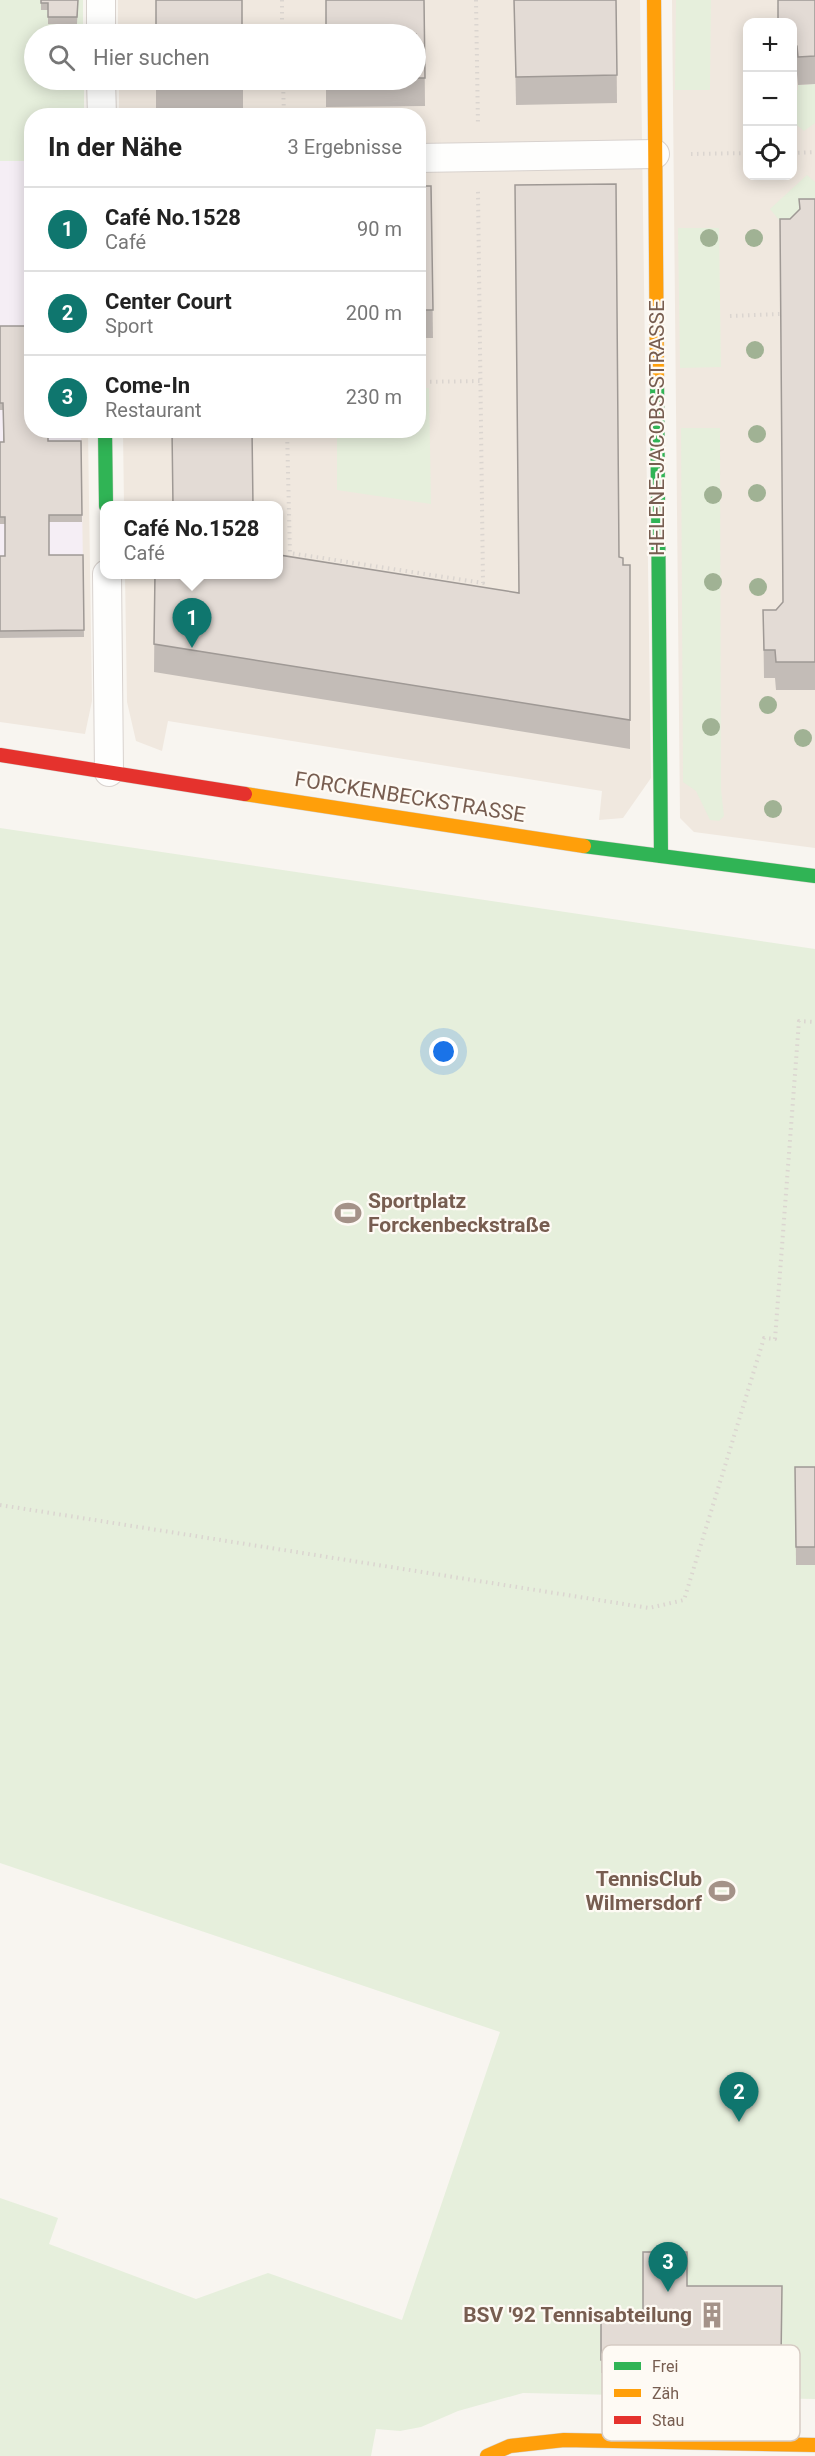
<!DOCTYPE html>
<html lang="de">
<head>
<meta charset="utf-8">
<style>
	:root { --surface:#fff; --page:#f2f2f2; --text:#222; --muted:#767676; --line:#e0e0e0; --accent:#0f766e }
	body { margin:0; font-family:Roboto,sans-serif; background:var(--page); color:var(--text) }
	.controls { position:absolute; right:18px; top:18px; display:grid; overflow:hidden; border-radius:12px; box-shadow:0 3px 15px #0003 }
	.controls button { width:54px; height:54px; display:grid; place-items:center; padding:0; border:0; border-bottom:2px solid var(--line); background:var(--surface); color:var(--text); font:30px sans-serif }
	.you { position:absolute; left:444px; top:1052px; width:21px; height:21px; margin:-15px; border:4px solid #fff; border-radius:50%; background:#1a73e8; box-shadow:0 0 0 9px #1a73e833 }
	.badge { display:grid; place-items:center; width:39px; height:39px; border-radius:50%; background:var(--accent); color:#fff; font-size:20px; font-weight:700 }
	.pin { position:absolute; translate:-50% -50px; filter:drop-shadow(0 2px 3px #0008) }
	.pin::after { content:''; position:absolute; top:32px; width:21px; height:18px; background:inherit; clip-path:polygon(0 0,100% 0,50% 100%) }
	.popup { position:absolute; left:100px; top:501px; width:183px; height:78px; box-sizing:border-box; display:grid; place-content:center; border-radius:12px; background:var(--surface); filter:drop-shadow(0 2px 4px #0005); font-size:20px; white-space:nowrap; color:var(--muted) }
	.popup b { font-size:22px; color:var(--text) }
	.popup::after { content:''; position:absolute; left:50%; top:100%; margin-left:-12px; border:12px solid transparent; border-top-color:var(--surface) }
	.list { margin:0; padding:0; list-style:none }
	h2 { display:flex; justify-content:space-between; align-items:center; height:78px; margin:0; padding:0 24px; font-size:26px }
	h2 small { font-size:20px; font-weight:400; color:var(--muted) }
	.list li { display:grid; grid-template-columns:39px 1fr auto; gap:18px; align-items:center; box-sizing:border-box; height:84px; padding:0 24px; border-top:2px solid var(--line) }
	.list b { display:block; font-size:22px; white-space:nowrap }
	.list p { margin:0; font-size:20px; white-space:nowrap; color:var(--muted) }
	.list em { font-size:20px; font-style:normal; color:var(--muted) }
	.icon { flex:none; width:33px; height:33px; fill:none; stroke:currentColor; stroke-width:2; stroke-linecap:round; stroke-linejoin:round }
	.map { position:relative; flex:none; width:815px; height:2456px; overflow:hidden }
	.search { position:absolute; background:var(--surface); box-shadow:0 3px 15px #0003; left:24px; top:24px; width:402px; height:66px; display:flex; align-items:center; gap:15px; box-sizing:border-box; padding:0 21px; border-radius:33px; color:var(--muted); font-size:22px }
	.panel { position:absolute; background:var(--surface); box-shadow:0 3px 15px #0003; left:24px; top:108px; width:402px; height:330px; border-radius:24px }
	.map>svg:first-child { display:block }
	.residential { fill:#f0e8df; fill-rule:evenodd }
	.education { fill:#f5eef5 }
	.green { fill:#e6efdc }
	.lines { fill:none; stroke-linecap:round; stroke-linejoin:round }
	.street-casing { stroke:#d8d2ce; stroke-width:30 }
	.fast-casing { stroke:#d6d1cb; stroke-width:15 }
	.slow-casing { stroke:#d6d1cb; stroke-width:15 }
	.jam-casing { stroke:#d6d1cb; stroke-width:15 }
	.path { stroke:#dbd5d0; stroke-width:4; stroke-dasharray:1.5 4.5; stroke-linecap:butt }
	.street { stroke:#fefefd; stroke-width:28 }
	.fast { stroke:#30b455; stroke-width:14 }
	.slow { stroke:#ff9f0a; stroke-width:14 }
	.jam { stroke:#e5322d; stroke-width:14 }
	.tree { fill:#a0b294 }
	.wall { fill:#c3bcb7 }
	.building { fill:#e3dbd5; stroke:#9f9995; stroke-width:1.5 }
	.labels { text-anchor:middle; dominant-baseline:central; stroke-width:4.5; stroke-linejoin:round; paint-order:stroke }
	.street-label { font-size:21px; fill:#775d50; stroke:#fefaf4 }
	.poi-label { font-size:21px; font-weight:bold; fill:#775d50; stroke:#fefaf4; text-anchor:end }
	.key { fill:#fefaf4; stroke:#d6cbc3; stroke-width:1.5 }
	.key-label { font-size:16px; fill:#775d50 }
</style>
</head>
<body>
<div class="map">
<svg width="815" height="2456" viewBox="0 0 815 2456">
	<rect width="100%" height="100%" fill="#f8f5f0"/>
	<g class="residential">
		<polygon points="118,0 640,0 651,778 623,818 599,820 602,791 255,735 168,721 162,751 136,741 127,702 125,575 279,574 279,506 124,505 123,431 418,430 418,116 119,115 119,80 416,80 416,34 118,34"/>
		<path d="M 672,0 L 815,0 L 815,848 L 694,832 L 680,818 ZM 748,22 L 792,22 L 792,176 L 748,176 Z"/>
		<polygon points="0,161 31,161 32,430 88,431 92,701 85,734 0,722"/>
	</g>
	<polygon class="education" points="0,161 31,161 32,430 81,431 84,637 0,638"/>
	<g class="green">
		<polygon points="0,0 83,0 83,34 34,34 34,80 84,80 84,115 32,116 31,161 0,161"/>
		<polygon points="676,0 711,0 710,90 675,90"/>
		<polygon points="815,84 815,123 804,131 793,122 793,90 798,90 798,85"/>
		<polygon points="807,175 815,182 815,227 798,221 779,220 770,209"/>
		<polygon points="678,228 719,228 721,367 680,368"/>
		<polygon points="419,388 429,388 431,504 337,490 337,431 418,430"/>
		<polygon points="681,428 720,428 721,790 724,816 719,821 710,820 696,791 683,782"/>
		<polygon points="0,828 815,949 815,2399 523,2393 458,2411 421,2427 400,2431 376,2429 371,2456 0,2456 0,2198 58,2218 49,2244 196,2299 268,2273 402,2320 500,2032 0,1863"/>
	</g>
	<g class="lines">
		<g class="street-casing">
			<g id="street">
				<polyline points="101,0 101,34"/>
				<polyline points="101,80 102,116"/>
				<polyline points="418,158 655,154"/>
				<polyline points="107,574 109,772"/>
			</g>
		</g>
		<g class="fast-casing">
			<g id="fast">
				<polyline points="657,380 661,856"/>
				<polyline points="105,430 106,506"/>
				<polyline points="584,846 815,876"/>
			</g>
		</g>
		<g class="slow-casing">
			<g id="slow">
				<polyline points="654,0 657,380"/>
				<polyline points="245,794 584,846"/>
				<polyline points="487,2456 510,2446 564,2440 815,2445"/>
			</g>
		</g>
		<g class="jam-casing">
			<polyline id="jam" points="0,755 245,794"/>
		</g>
		<g class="path">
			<polyline points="282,0 282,34"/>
			<polyline points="476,0 478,126"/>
			<polyline points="283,80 284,116"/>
			<polyline points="792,153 815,152"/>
			<polyline points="691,154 748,153"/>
			<polyline points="730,316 780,314"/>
			<polyline points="418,382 481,381"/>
			<polyline points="287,430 290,553 483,583 478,191"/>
			<polyline points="0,1505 649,1608 684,1600 764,1338 775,1339 799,1021 815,1022"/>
		</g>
		<use href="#street" class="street"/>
		<use href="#fast" class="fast"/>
		<use href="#slow" class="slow"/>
		<use href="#jam" class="jam"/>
	</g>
	<g class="tree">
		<circle cx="709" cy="238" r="9"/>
		<circle cx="754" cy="238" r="9"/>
		<circle cx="755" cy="350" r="9"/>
		<circle cx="757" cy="434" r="9"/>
		<circle cx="757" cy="493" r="9"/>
		<circle cx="713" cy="495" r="9"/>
		<circle cx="713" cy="582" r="9"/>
		<circle cx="758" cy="587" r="9"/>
		<circle cx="768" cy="705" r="9"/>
		<circle cx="711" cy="727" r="9"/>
		<circle cx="803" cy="738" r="9"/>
		<circle cx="773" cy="809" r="9"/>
	</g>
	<g class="wall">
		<polygon points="41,0 78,0 77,24 48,24 48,10 41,10"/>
		<polygon points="424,0 425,106 326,107 326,80 416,80 416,34"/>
		<polygon points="514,0 616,0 617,103 516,105"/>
		<polygon points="815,0 815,84 798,85 797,74 792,69 792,22"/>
		<rect x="156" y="80" width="87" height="28"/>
		<polygon points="418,186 431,186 433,338 418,338"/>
		<polygon points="799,199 815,199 815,690 776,690 775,678 764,678 763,610 776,610 783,602 790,219 799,210"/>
		<polygon points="0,326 48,441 81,441 82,522 49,522 49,555 83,555 84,637 0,638 0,556 5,556 5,524 0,524 0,442 3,442 3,410 0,410"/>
		<polygon points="619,557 623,565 630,565 630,749 154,672 155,574 519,593"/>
		<polygon points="795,1467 815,1467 815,1565 796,1565"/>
		<polygon points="687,2286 782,2286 781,2374 601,2373 601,2318 643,2318"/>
	</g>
	<g class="building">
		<polygon points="41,0 78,0 77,17 48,17 48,3 41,3"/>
		<rect x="156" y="0" width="86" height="34"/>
		<polygon points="326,0 424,0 425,78 416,78 416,34 326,34"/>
		<polygon points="514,0 616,0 617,75 516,77"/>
		<polygon points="778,0 815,0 815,56 798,57 797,46 792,41 792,22 778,22"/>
		<polygon points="616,184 619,557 623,558 623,565 630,565 630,720 154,644 155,574 279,574 279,555 519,593 515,185"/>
		<polygon points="418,186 431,186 433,310 418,310"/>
		<polygon points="799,199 815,199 815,662 776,662 775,650 764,650 763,610 776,610 783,602 780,219 790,219 800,209"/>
		<polygon points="0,326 32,326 32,430 48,430 48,441 81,441 82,515 49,515 49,555 83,555 84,630 0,631 0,556 5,556 5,517 0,517 0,442 4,442 3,403 0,403"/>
		<polygon points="172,430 252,430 253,506 173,506"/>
		<polygon points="795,1467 815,1467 815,1547 796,1547"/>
		<polygon points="643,2252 687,2252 687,2286 782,2286 781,2360 601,2360 601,2318 643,2318"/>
	</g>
	<defs>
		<g id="stadium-bare" transform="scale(2.07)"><path d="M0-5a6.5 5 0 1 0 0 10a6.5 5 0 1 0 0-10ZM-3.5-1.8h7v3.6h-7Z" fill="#a49288" stroke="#fefaf4" stroke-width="2.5" paint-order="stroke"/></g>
		<g id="building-bare" transform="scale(2.07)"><path d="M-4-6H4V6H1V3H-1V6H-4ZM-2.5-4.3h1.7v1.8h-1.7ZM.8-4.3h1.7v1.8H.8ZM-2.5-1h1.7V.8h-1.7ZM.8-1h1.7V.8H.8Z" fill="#a49288" stroke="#fefaf4" stroke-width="2.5" paint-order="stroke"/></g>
	</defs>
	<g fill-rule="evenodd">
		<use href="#stadium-bare" x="348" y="1213"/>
		<use href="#stadium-bare" x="722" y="1891"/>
		<use href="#building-bare" x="712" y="2315"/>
	</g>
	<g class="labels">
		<g class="street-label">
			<text transform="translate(657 428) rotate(-90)">HELENE-JACOBS-STRASSE</text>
			<text transform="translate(410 797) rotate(9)">FORCKENBECKSTRASSE</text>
		</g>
		<g class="poi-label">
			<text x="368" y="1201" text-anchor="start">Sportplatz<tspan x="368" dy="24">Forckenbeckstraße</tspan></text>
			<text x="702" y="1879">TennisClub<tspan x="702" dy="24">Wilmersdorf</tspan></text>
			<text x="692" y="2315">BSV '92 Tennisabteilung</text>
		</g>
	</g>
	<rect x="602" y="2345" width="198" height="96" rx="9" class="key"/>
	<rect x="614" y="2362" width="27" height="8" fill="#30b455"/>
	<rect x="614" y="2389" width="27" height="8" fill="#ff9f0a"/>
	<rect x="614" y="2416" width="27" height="8" fill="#e5322d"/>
	<g class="key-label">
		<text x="652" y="2372">Frei</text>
		<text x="652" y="2399">Zäh</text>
		<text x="652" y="2426">Stau</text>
	</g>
</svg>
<div class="controls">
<button>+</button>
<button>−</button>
<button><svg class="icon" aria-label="locate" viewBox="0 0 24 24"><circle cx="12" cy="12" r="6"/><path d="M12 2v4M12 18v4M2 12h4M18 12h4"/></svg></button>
</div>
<div class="you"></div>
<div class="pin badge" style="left:192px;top:648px">1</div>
<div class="popup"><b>Café No.1528</b>Café</div>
<div class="pin badge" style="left:739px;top:2122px">2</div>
<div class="pin badge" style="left:668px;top:2292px">3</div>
<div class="search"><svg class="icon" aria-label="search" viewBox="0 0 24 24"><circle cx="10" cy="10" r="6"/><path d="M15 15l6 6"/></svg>Hier suchen</div>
<section class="panel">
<h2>In der Nähe<small>3 Ergebnisse</small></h2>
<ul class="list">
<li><span class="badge">1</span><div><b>Café No.1528</b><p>Café</p></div><em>90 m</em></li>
<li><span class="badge">2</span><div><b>Center Court</b><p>Sport</p></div><em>200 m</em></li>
<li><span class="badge">3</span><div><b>Come-In</b><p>Restaurant</p></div><em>230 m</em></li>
</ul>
</section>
</div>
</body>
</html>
